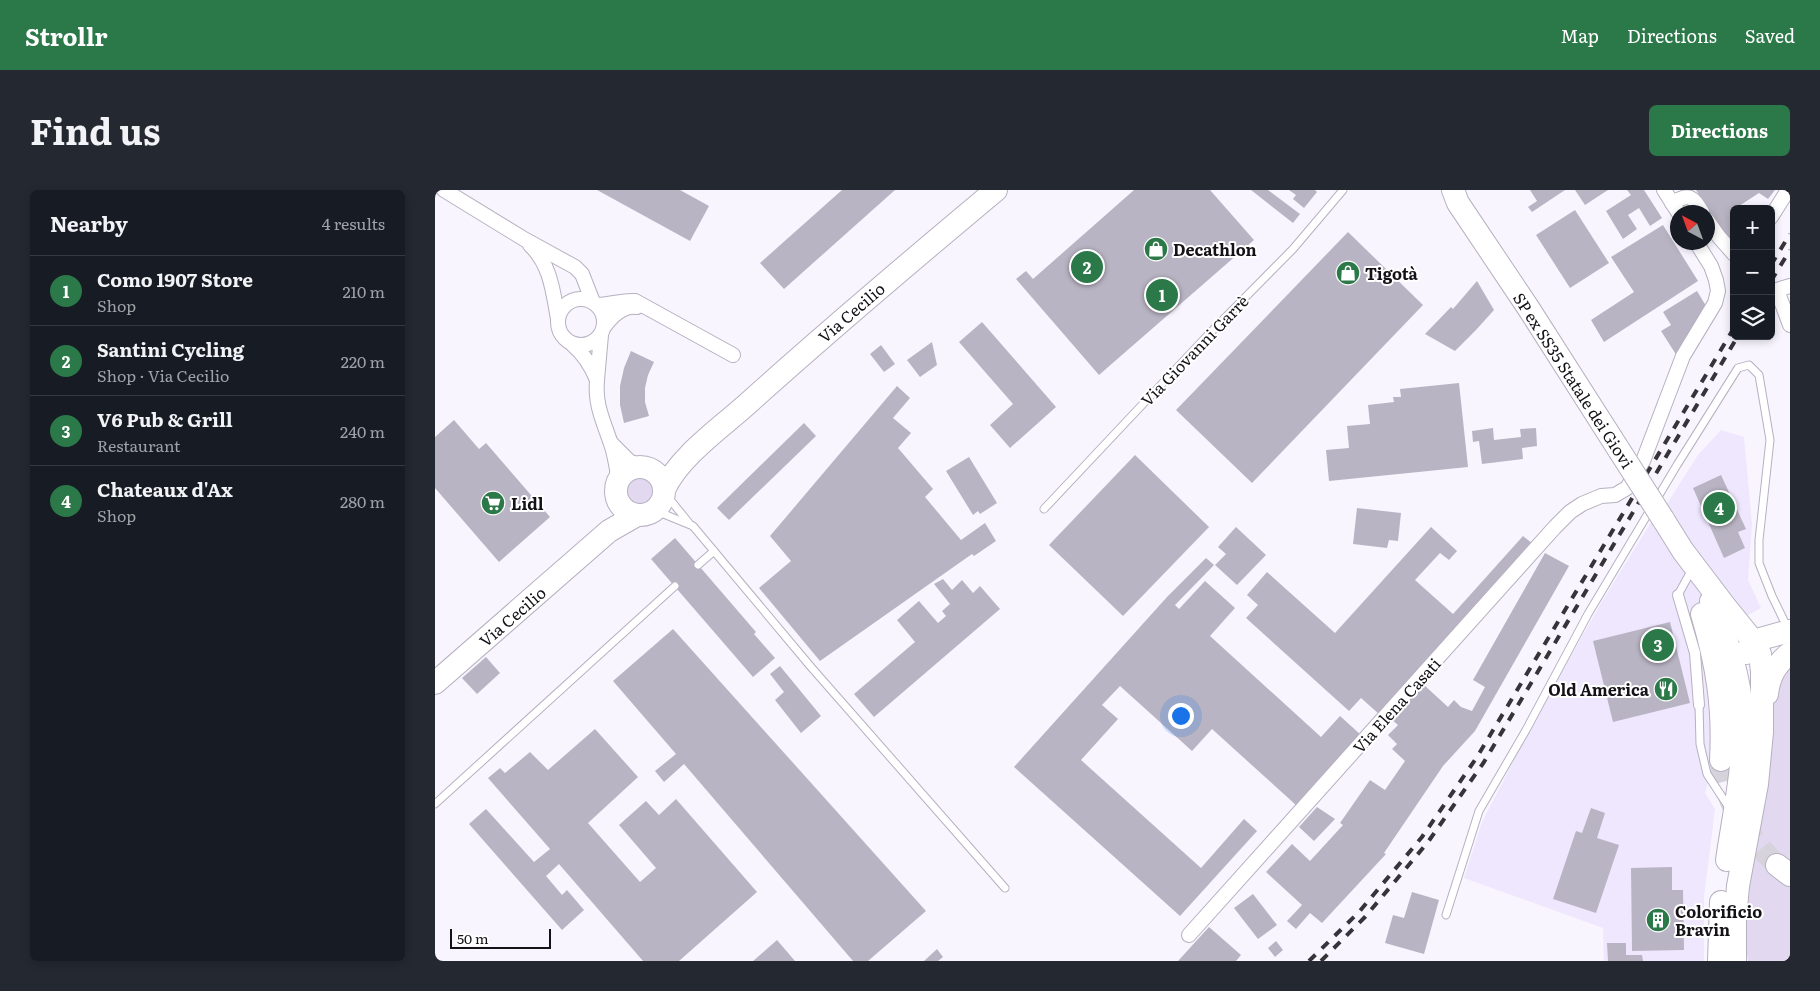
<!DOCTYPE html>
<html lang="en">
<head>
<meta charset="utf-8">
<style>
	:root { --surface:#171b24; --page:#242831; --text:#f1f3f6; --muted:#9ea1a6; --line:#363941; --accent:#2b7848 }
	body { margin:0; font-family:Literata,serif; background:var(--page); color:var(--text) }
	.controls { position:absolute; right:15px; top:15px; display:grid; overflow:hidden; border-radius:8px; box-shadow:0 2px 8px #0003 }
	.controls button { width:45px; height:45px; display:grid; place-items:center; padding:0; border:0; border-bottom:1px solid var(--line); background:var(--surface); color:var(--text); font:25px sans-serif }
	.compass { position:absolute; left:1235px; top:15px; width:45px; height:45px; border-radius:50%; background:var(--surface); box-shadow:0 2px 8px #0003; rotate:319deg }
	.scale { position:absolute; left:15px; bottom:12px; width:101px; box-sizing:border-box; padding-left:5px; border:2px solid #141217; border-top:0; font-size:14px; line-height:18px; white-space:nowrap; color:#141217; -webkit-text-stroke:4px #fff; paint-order:stroke }
	.you { position:absolute; left:745px; top:525px; width:18px; height:18px; margin:-12px; border:4px solid #fff; border-radius:50%; background:#1a73e8; box-shadow:0 0 0 8px #1a73e833 }
	.badge { display:grid; place-items:center; width:32px; height:32px; border-radius:50%; background:var(--accent); color:#fff; font-size:16px; font-weight:700 }
	.pin { position:absolute; translate:-50% -50%; border:2px solid #fff; box-shadow:0 1px 5px #0006 }
	.list { margin:0; padding:0; list-style:none }
	h2 { display:flex; justify-content:space-between; align-items:center; height:65px; margin:0; padding:0 20px; font-size:21px }
	h2 small { font-size:16px; font-weight:400; color:var(--muted) }
	.list li { display:grid; grid-template-columns:32px 1fr auto; gap:15px; align-items:center; box-sizing:border-box; height:70px; padding:0 20px; border-top:1px solid var(--line) }
	.list b { display:block; font-size:19px; white-space:nowrap }
	.list p { margin:0; font-size:16px; white-space:nowrap; color:var(--muted) }
	.list em { font-size:16px; font-style:normal; color:var(--muted) }
	.icon { flex:none; width:28px; height:28px; fill:none; stroke:currentColor; stroke-width:2; stroke-linecap:round; stroke-linejoin:round }
	.map { position:relative; flex:none; width:1355px; height:771px; overflow:hidden; border-radius:8px }
	header { display:flex; align-items:center; gap:30px; box-sizing:border-box; height:70px; padding:0 25px; background:var(--accent); color:#fff }
	header strong { font-size:24px }
	nav { display:flex; gap:28px; margin-inline-start:auto; font-size:18px }
	.intro { display:flex; align-items:center; justify-content:space-between; box-sizing:border-box; height:120px; padding:0 30px }
	h1 { margin:0; font-size:35px }
	.button { padding:12px 22px; border-radius:8px; background:var(--accent); color:#fff; font-size:18px; font-weight:700 }
	main { display:flex; gap:30px; padding:0 30px }
	aside { flex:1; background:var(--surface); border-radius:8px; box-shadow:0 2px 8px #0003 }
	.map>svg:first-child { display:block }
	.built { fill:#efe7fe }
	.green { fill:#e2d9f1 }
	.building { fill:#b9b4c3 }
	.lines { fill:none; stroke-linecap:round; stroke-linejoin:round }
	.primary-tunnel { stroke:#d6d3dc; stroke-width:22; stroke-dasharray:22 11; stroke-linecap:butt }
	.service-casing { stroke:#b6b0c0; stroke-width:9 }
	.pedestrian-casing { stroke:#b6b0c0; stroke-width:12 }
	.minor-casing { stroke:#b6b0c0; stroke-width:16 }
	.primary-casing { stroke:#b6b0c0; stroke-width:24 }
	.service { stroke:#fff; stroke-width:7 }
	.pedestrian { stroke:#fff; stroke-width:10 }
	.minor { stroke:#fff; stroke-width:14 }
	.primary { stroke:#fff; stroke-width:22 }
	.rail { stroke:#363439; stroke-width:4; stroke-dasharray:9 9; stroke-linecap:butt }
	.primary-bridge-casing { stroke:#b6b0c0; stroke-width:24; stroke-linecap:butt }
	.primary-bridge { stroke:#fff; stroke-width:22 }
	.labels { text-anchor:middle; dominant-baseline:central; stroke-width:4; stroke-linejoin:round; paint-order:stroke }
	.poi-label { font-size:16px; font-weight:bold; fill:#141217; stroke:#fff; text-anchor:start }
	.street-label { font-size:16px; fill:#141217; stroke:#fff }
</style>
</head>
<body>
<header>
<strong>Strollr</strong>
<nav><a>Map</a><a>Directions</a><a>Saved</a></nav>
</header>
<div class="intro"><h1>Find us</h1><a class="button">Directions</a></div>
<main>
<aside>
<h2>Nearby<small>4 results</small></h2>
<ul class="list">
<li><span class="badge">1</span><div><b>Como 1907 Store</b><p>Shop</p></div><em>210 m</em></li>
<li><span class="badge">2</span><div><b>Santini Cycling</b><p>Shop · Via Cecilio</p></div><em>220 m</em></li>
<li><span class="badge">3</span><div><b>V6 Pub &amp; Grill</b><p>Restaurant</p></div><em>240 m</em></li>
<li><span class="badge">4</span><div><b>Chateaux d'Ax</b><p>Shop</p></div><em>280 m</em></li>
</ul>
</aside>
<div class="map">
<svg width="1355" height="771" viewBox="0 0 1355 771">
	<rect width="100%" height="100%" fill="#f8f5ff"/>
	<polygon class="built" points="1286,240 1309,247 1317,334 1313,390 1326,418 1265,452 1280,519 1279,570 1270,603 1280,619 1269,707 1269,771 1169,771 1168,738 1029,688 1047,632 1107,516 1166,413 1215,334 1233,312 1263,265"/>
	<g class="green">
		<circle cx="205" cy="302" r="14"/>
		<polygon points="1355,469 1355,771 1313,771 1304,716 1335,499"/>
	</g>
	<g class="building">
		<polygon points="162,0 245,0 274,16 255,51"/>
		<polygon points="407,0 460,0 349,99 325,73"/>
		<polygon points="699,0 775,0 819,50 664,185 581,89 591,81 598,89"/>
		<polygon points="816,0 833,0 865,24 858,33"/>
		<polygon points="854,0 880,0 882,2 869,18 858,9 861,5"/>
		<polygon points="1095,0 1130,0 1097,22 1093,17 1102,11"/>
		<polygon points="1140,0 1173,0 1150,15"/>
		<polygon points="1192,0 1209,0 1227,28 1215,36 1204,18 1193,25 1202,39 1188,49 1171,21 1196,5"/>
		<polygon points="1261,0 1340,0 1333,9 1324,3 1304,16 1305,19 1299,19 1299,52 1296,56"/>
		<polygon points="1140,20 1174,73 1135,98 1101,45"/>
		<polygon points="1228,35 1263,91 1169,152 1156,130 1199,102 1176,67"/>
		<polygon points="913,42 988,115 817,293 741,220"/>
		<polygon points="1042,91 1059,120 1041,140 1020,161 990,144 1016,117 1018,119"/>
		<polygon points="1262,101 1271,116 1242,166 1226,141 1236,135 1228,122"/>
		<polygon points="547,132 621,217 575,258 555,235 578,214 524,152"/>
		<polygon points="497,152 502,175 485,187 472,170"/>
		<polygon points="446,155 460,174 449,182 435,164"/>
		<polygon points="196,161 219,172 213,185 210,198 210,212 214,226 189,233 185,215 185,196 189,178"/>
		<polygon points="1024,193 1033,277 894,291 891,260 914,258 912,236 935,234 933,215 959,212 958,207 966,207 965,199"/>
		<polygon points="462,196 475,208 458,228 476,243 463,258 498,299 490,307 526,350 550,333 561,351 539,366 537,364 385,471 324,398 356,371 335,346"/>
		<polygon points="19,230 44,259 51,253 115,327 64,372 0,298 0,247"/>
		<polygon points="369,233 381,246 294,330 282,318"/>
		<polygon points="1058,238 1059,250 1086,247 1085,239 1101,238 1102,256 1087,258 1088,269 1047,274 1044,251 1038,252 1037,241"/>
		<polygon points="700,265 774,337 688,426 614,355"/>
		<polygon points="534,267 562,313 545,324 543,321 538,325 511,281"/>
		<polygon points="1286,285 1311,339 1303,342 1310,358 1289,368 1258,298"/>
		<polygon points="922,318 966,323 963,351 954,350 952,358 918,354"/>
		<polygon points="801,337 831,365 802,395 780,375 791,364 783,357"/>
		<polygon points="996,337 1022,361 1014,370 1005,363 980,390 1018,424 1088,346 1098,354 944,524 926,508 914,521 811,428 823,415 812,405 832,382 900,443"/>
		<polygon points="240,348 321,442 319,444 340,468 318,487 216,369"/>
		<polygon points="1110,363 1134,376 1040,541 1008,576 949,663 951,664 887,733 875,723 861,739 852,731 867,715 831,682 857,654 875,671 908,635 905,633 935,590 950,600 970,571 957,559 962,554 953,545 963,535 956,529 988,494 1013,517 1019,510 1026,517 1037,521 1050,497 1038,490"/>
		<polygon points="771,368 779,375 740,415 744,419 770,391 800,418 775,446 886,547 905,526 926,545 862,616 777,539 757,561 685,496 667,515 683,529 646,570 766,678 809,629 822,641 745,726 579,577 732,407"/>
		<polygon points="508,389 517,400 527,390 538,403 545,396 565,419 439,527 419,504 480,452 462,430 484,411 503,433 511,426 507,421 515,414 499,394"/>
		<polygon points="1235,432 1255,513 1178,532 1158,451"/>
		<polygon points="238,439 491,721 433,771 418,771 249,574 229,592 220,581 241,564 178,491"/>
		<polygon points="51,467 65,483 42,504 27,488"/>
		<polygon points="345,476 386,526 366,543 340,510 349,502 335,484"/>
		<polygon points="160,539 203,587 153,633 205,692 221,678 184,635 211,611 224,625 241,609 322,702 244,771 208,771 124,674 111,686 127,705 132,700 149,720 127,740 34,634 51,619 99,672 115,659 53,588 65,578 70,583 95,562 113,580"/>
		<polygon points="882,617 900,629 879,651 864,637"/>
		<polygon points="1156,618 1170,623 1162,648 1184,655 1161,723 1118,709 1141,641 1147,643"/>
		<polygon points="1237,677 1237,700 1248,700 1249,760 1197,761 1196,678"/>
		<polygon points="977,702 1004,710 989,764 950,753 958,725 969,728"/>
		<polygon points="818,704 842,735 823,749 799,718"/>
		<polygon points="774,737 806,765 801,771 743,771"/>
		<polygon points="342,750 360,771 318,771"/>
		<polygon points="841,751 848,760 840,767 833,758"/>
		<polygon points="1172,753 1191,753 1191,765 1207,765 1208,771 1173,771"/>
		<polygon points="502,759 508,767 503,771 489,771"/>
	</g>
	<g class="lines">
		<path class="primary-tunnel" d="M 1286,570 C 1286,608 1315,649 1342,675"/>
		<g class="service-casing">
			<g id="service">
				<polyline points="229,304 237,312 254,333"/>
				<polyline points="609,319 772,146 858,59 908,0"/>
				<polyline points="219,320 258,336 376,477 570,698"/>
				<polyline points="263,375 279,361"/>
				<polyline points="1243,405 1255,383"/>
				<polyline points="1264,515 1265,554 1272,584 1295,619"/>
				<polyline points="0,614 240,396"/>
				<polyline points="1011,725 1044,621 1091,540 1153,424 1242,275 1303,178 1314,175 1324,185 1335,250 1324,350 1324,373 1337,406 1353,439"/>
			</g>
		</g>
		<g class="pedestrian-casing">
			<polyline id="pedestrian" points="1243,405 1260,463 1264,515"/>
		</g>
		<g class="minor-casing">
			<g id="minor">
				<polyline points="9,0 89,49 140,77 147,84 158,112"/>
				<polyline points="1229,0 1243,22"/>
				<path d="M 1237,13 C 1255,3 1257,6 1267,22"/>
				<polyline points="1336,27 1353,0"/>
				<polyline points="1272,30 1284,47 1299,64"/>
				<path d="M 95,55 C 116,75 118,102 123,129"/>
				<polyline points="1355,96 1342,100 1355,135"/>
				<circle cx="146" cy="132" r="23"/>
				<path d="M 162,115 C 175,115 187,110 200,111 L 298,165"/>
				<path d="M 169,137 C 177,126 188,115 202,117"/>
				<path d="M 137,154 C 149,164 156,175 162,190 L 166,145"/>
				<path d="M 162,190 C 160,214 167,228 175,251 C 180,263 181,277 184,289"/>
				<polyline points="176,253 194,271 207,277"/>
				<polyline points="754,745 1120,337 1135,322 1147,314 1166,306 1180,305 1192,298 1208,271 1248,166 1280,113 1283,101 1281,90 1276,76 1261,52"/>
			</g>
		</g>
		<g class="primary-casing">
			<g id="primary">
				<polyline points="1018,0 1023,13 1094,119 1184,260"/>
				<circle cx="205" cy="301" r="24"/>
				<path d="M 229,300 C 243,268 284,239 310,216 C 392,142 476,71 561,0"/>
				<polyline points="1228,329 1248,361 1289,415 1318,451 1325,464 1327,482 1327,542 1322,594 1303,696 1300,729 1300,771"/>
				<path d="M 1276,411 C 1291,445 1304,483 1307,521 C 1311,570 1299,622 1292,670"/>
				<path d="M 1267,424 C 1282,475 1289,516 1286,570"/>
				<polyline points="1311,463 1318,451 1354,441"/>
				<polyline points="0,493 174,341 202,325"/>
				<path d="M 1332,504 C 1334,486 1341,474 1355,463"/>
				<polyline points="1342,675 1355,685"/>
				<polyline points="1284,771 1286,712"/>
			</g>
		</g>
		<use href="#service" class="service"/>
		<use href="#pedestrian" class="pedestrian"/>
		<use href="#minor" class="minor"/>
		<use href="#primary" class="primary"/>
		<g class="rail">
			<polyline points="1336,75 1355,44"/>
			<polyline points="1336,91 1355,60"/>
			<polyline points="874,771 924,722 987,647 1042,567 1299,138"/>
			<polyline points="886,771 930,727 993,652 1049,572 1303,146"/>
		</g>
		<g class="primary-bridge-casing">
			<polyline id="primary-bridge" points="1184,260 1228,329"/>
		</g>
		<use href="#primary-bridge" class="primary-bridge"/>
	</g>
	<defs>
		<g id="shop-disc" transform="scale(1.25)"><circle r="9.5" fill="#2b7848" stroke="#fff"/><path d="M-5-2.5h2.3a2.7 3.5 0 0 1 5.4 0H5L5.5 6h-11ZM-1.5-2.5h3a1.5 2.3 0 0 0-3 0Z" fill="#fff"/></g>
		<g id="supermarket-disc" transform="scale(1.25)"><circle r="9.5" fill="#2b7848" stroke="#fff"/><path d="M-6-5.5h2.5l.6 2H6L4.5 2H-2.5L-4.4-4H-6ZM-1.5 3.2a1.3 1.3 0 1 0 .1 0ZM3 3.2a1.3 1.3 0 1 0 .1 0Z" fill="#fff"/></g>
		<g id="restaurant-disc" transform="scale(1.25)"><circle r="9.5" fill="#2b7848" stroke="#fff"/><path d="M-5-6h1v4h1v-4h1v4h1v-4h1v5L-1.5 .5V6h-2V.5L-5-1ZM5-6V6H3V1.5H1.5Q1.5-4 5-6Z" fill="#fff"/></g>
		<g id="building-disc" transform="scale(1.25)"><circle r="9.5" fill="#2b7848" stroke="#fff"/><path d="M-4-6H4V6H1V3H-1V6H-4ZM-2.5-4.3h1.7v1.8h-1.7ZM.8-4.3h1.7v1.8H.8ZM-2.5-1h1.7V.8h-1.7ZM.8-1h1.7V.8H.8Z" fill="#fff"/></g>
	</defs>
	<g fill-rule="evenodd">
		<use href="#shop-disc" x="721" y="59"/>
		<use href="#shop-disc" x="913" y="83"/>
		<use href="#supermarket-disc" x="58" y="313"/>
		<use href="#restaurant-disc" x="1231" y="499"/>
		<use href="#building-disc" x="1223" y="730"/>
	</g>
	<g class="labels">
		<g class="poi-label">
			<text x="738" y="59">Decathlon</text>
			<text x="930" y="83">Tigotà</text>
			<text x="76" y="313">Lidl</text>
			<text x="1214" y="499" text-anchor="end">Old America</text>
			<text x="1240" y="721">Colorificio<tspan x="1240" dy="18">Bravin</tspan></text>
		</g>
		<g class="street-label">
			<text transform="translate(416 122) rotate(-41)">Via Cecilio</text>
			<text transform="translate(759 160) rotate(-46)">Via Giovanni Garrè</text>
			<text transform="translate(1139 190) rotate(57)">SP ex SS35 Statale dei Giovi</text>
			<text transform="translate(77 426) rotate(-41)">Via Cecilio</text>
			<text transform="translate(961 515) rotate(-48)">Via Elena Casati</text>
		</g>
	</g>
</svg>
<div class="controls">
<button>+</button>
<button>−</button>
<button><svg class="icon" aria-label="layers" viewBox="0 0 24 24"><path d="M12 4l9 5-9 5-9-5zM3 14l9 5 9-5"/></svg></button>
</div>
<svg class="compass" viewBox="-18 -18 36 36"><path d="M0-13l5 13h-10z" fill="#e53935"/><path d="M0 13l5-13h-10z" fill="#9ea1a6"/></svg>
<div class="scale">50 m</div>
<div class="you"></div>
<div class="pin badge" style="left:727px;top:105px">1</div>
<div class="pin badge" style="left:652px;top:77px">2</div>
<div class="pin badge" style="left:1223px;top:455px">3</div>
<div class="pin badge" style="left:1284px;top:318px">4</div>
</div>
</main>
</body>
</html>
